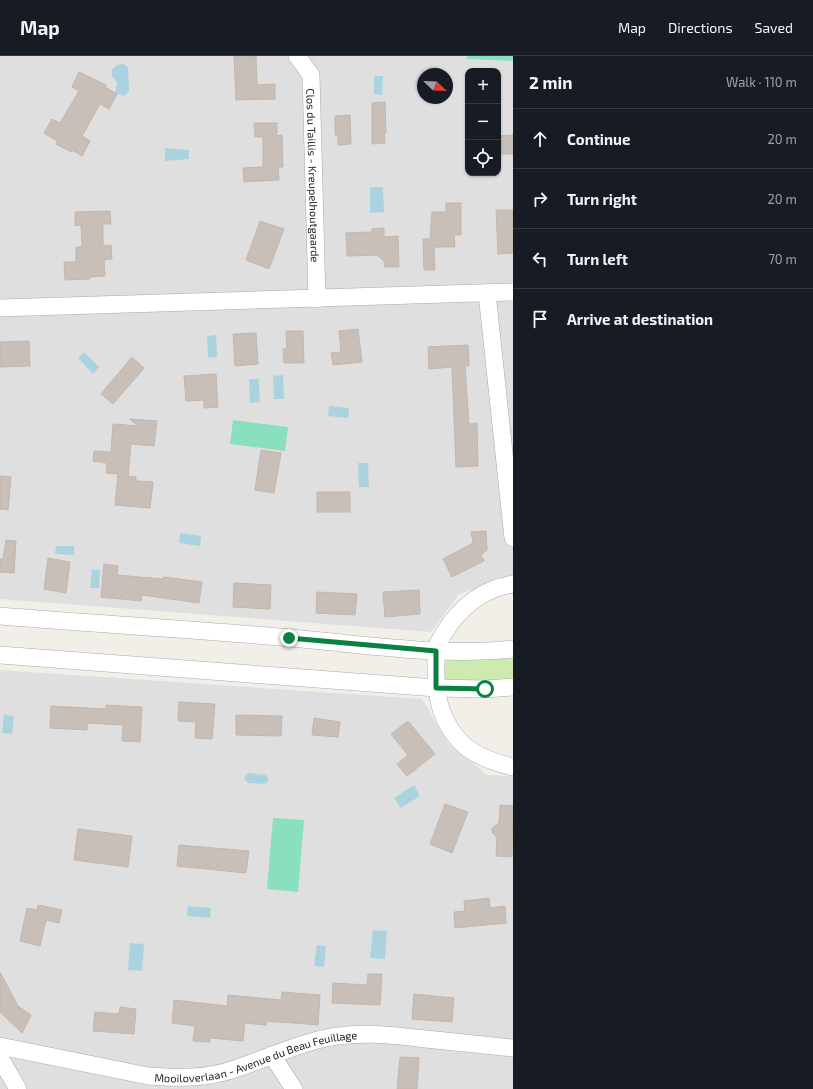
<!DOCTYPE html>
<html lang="en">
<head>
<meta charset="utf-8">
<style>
	:root { --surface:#171b24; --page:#242831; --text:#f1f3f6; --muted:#9ea1a6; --line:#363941 }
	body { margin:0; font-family:"Exo 2",sans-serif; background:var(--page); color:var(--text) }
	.controls { position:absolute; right:12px; top:12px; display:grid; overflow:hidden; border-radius:8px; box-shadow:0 1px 3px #0004 }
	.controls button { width:36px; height:36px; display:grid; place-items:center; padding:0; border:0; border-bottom:1px solid var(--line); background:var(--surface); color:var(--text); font:20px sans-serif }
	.compass { position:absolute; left:417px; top:12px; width:36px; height:36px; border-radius:50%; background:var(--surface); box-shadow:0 1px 3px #0004; rotate:113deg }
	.stop { position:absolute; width:12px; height:12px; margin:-9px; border:3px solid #0b8043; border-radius:50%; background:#fff }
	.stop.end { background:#0b8043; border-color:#fff; box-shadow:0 1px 4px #0008 }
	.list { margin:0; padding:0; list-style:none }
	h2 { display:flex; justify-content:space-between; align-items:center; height:52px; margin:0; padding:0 16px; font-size:17px }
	h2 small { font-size:13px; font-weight:400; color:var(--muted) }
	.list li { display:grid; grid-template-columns:26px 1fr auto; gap:12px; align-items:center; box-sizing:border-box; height:60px; padding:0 16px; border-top:1px solid var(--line) }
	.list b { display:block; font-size:15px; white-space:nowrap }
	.list em { font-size:13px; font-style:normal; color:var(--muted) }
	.icon { flex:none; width:22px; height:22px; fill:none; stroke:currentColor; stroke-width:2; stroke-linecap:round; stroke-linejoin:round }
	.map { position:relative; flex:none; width:513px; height:1033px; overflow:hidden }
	header { display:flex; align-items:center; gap:24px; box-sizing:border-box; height:56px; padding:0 20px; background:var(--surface); border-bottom:1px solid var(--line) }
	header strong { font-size:19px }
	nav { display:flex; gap:22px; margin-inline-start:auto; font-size:14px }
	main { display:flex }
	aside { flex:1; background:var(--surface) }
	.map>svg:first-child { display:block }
	.residential { fill:#e0dfdf; fill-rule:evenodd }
	.grass { fill:#cdebb0 }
	.pitch { fill:#88e0be }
	.water { fill:#aad3df }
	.building { fill:#c7bfb8; stroke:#c4b6ab }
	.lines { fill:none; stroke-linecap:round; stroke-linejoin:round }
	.minor-casing { stroke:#a9a9a9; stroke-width:18 }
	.minor { stroke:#fff; stroke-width:17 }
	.route { stroke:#0b8043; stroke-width:5 }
	.labels { text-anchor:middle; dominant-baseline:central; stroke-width:3; stroke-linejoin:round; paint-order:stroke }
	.street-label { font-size:11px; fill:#222; stroke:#fff }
</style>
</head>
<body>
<header>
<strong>Map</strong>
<nav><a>Map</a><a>Directions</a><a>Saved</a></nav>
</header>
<main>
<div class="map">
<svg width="513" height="1033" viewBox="0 0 513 1033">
	<rect width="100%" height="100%" fill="#f2efe9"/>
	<g class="residential">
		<path d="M 0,0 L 513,0 L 513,520 L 459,538 L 431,576 L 0,543 ZM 468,15 L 498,15 L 498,117 L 468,117 ZM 423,18 L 447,18 L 447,42 L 423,42 Z"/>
		<polygon points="0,614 422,643 449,688 487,719 513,720 513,1033 0,1033"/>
	</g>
	<polygon class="grass" points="513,598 513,627 446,626 443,621 444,607 450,602"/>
	<g class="pitch">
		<polygon points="467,0 513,0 513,5 467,3"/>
		<polygon points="233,364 288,371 285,395 230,388"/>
		<polygon points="273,762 304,764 298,836 267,833"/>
	</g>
	<g class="water">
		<polygon points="123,8 128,11 129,35 124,40 115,37 117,27 112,20 112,14 117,9"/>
		<polygon points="374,20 383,20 382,39 374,38"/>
		<polygon points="165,92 189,94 189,103 165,105"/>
		<polygon points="370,131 383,131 384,156 370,157"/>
		<polygon points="216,279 217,301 208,302 207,280"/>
		<polygon points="84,296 99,311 93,318 78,302"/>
		<polygon points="283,319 284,343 274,343 273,320"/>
		<polygon points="249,323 259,323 260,346 250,347"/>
		<polygon points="329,350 349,352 348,362 328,360"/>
		<polygon points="358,407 368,407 369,431 359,431"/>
		<polygon points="180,477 201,480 200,490 179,487"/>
		<polygon points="56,490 74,490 74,499 55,498"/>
		<polygon points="92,514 100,514 99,532 90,532"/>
		<polygon points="4,659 14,660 12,678 2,677"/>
		<polygon points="248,717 266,719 269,724 265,728 248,727 244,722"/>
		<polygon points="414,729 420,740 401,752 394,742"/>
		<polygon points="188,850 211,852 210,862 187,860"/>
		<polygon points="373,874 387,875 385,903 370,902"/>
		<polygon points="130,887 144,888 142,915 128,914"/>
		<polygon points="317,889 326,890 324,911 314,910"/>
	</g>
	<g class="building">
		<polygon points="234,0 256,0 257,29 275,28 275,43 236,44"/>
		<polygon points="79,16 106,29 105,31 117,38 109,53 100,48 82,80 90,85 82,100 72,94 71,96 56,88 57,85 44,77 52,63 60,67 79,35 72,31"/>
		<polygon points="385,46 386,77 384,77 385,87 372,88 372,47"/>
		<polygon points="350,59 351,88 338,89 338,79 335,79 335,60"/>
		<polygon points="254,67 277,67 277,80 282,79 283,111 278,111 279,124 244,126 243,112 263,111 263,81 255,81"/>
		<polygon points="513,79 513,98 498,98 498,80"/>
		<polygon points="446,147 461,147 461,179 454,179 455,191 434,191 435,214 424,214 423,183 430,183 432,156 446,156"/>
		<polygon points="496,154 513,154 513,196 512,197 498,198"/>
		<polygon points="110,155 111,168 103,168 103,190 111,189 112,203 104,204 105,220 90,221 90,223 65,224 64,206 76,206 76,191 82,191 81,169 75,170 75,156"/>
		<polygon points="260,165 284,173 269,213 246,204"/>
		<polygon points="384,172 384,181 398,180 399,211 385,211 384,205 377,199 347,200 346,177 372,176 372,173"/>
		<polygon points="358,273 362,306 333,309 331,297 341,296 339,275"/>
		<polygon points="286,275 303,275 304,307 284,307 283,293 287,293"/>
		<polygon points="256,277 258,308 235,310 233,278"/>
		<polygon points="29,285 30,310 0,311 0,286"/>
		<polygon points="468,289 469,310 465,310 469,368 477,367 478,410 456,411 452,311 429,313 428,291"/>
		<polygon points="132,301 144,312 113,348 101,338"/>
		<polygon points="216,318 218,351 204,352 204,344 186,345 184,320"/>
		<polygon points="130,363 157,365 154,390 131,388 128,420 136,421 136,425 153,426 150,452 115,449 118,418 106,417 107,407 93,405 94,395 111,396 113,368 138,370"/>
		<polygon points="261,394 281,397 274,437 255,434"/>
		<polygon points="0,420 11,421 8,454 0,453"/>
		<rect x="317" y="436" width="33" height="20"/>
		<polygon points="486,475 487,494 481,499 484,505 452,521 443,503 473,487 471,476"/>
		<polygon points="6,484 16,485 14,517 0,516 0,503 3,503"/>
		<polygon points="48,502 70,506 66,537 44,533"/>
		<polygon points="104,508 118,510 117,519 163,523 164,521 202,526 199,547 142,539 141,545 101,541"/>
		<polygon points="234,527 271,529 270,553 233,551"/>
		<polygon points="419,534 420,558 385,561 383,536"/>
		<polygon points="317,536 357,538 355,559 316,557"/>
		<polygon points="179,646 215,648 212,683 195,682 196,666 178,665"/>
		<polygon points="106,649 142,651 140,686 122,685 123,669 87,667 87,674 50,672 51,650 106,653"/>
		<polygon points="236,659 282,660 281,680 236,679"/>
		<polygon points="314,662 340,666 338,681 312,679"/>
		<polygon points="408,665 435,698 407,720 397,708 408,699 391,678"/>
		<polygon points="445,748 468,756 452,797 430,788"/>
		<polygon points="500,749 513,750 512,801 496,800 497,782 492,776 492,772 499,767"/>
		<polygon points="78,773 132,780 128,811 74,804"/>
		<polygon points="179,789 249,795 246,817 177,810"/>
		<polygon points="489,842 490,852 505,850 506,867 455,872 454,856 465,855 464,845"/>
		<polygon points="38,849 62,854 59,867 46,864 40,890 20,885 27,852 37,854"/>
		<polygon points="0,916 18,950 31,959 22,977 0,956"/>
		<polygon points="368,918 382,918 380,949 332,947 333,927 367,929"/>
		<polygon points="282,936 320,939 318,969 267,965 266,969 245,967 243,985 210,982 210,986 193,985 195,970 172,967 174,944 227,950 228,939 281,944"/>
		<polygon points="414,938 454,942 452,966 412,963"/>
		<polygon points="120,951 136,953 134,978 93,975 95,956 119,958"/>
		<polygon points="400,1001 419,1002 417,1033 397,1033"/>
	</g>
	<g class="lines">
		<g class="minor-casing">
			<g id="minor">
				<path id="s1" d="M 297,0 L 311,19 L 317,243"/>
				<polyline points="487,237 513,482"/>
				<polyline points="0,252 513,236"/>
				<path d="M 513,528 C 482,533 460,551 444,577 C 442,581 438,586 437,590 C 435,596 436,603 436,609 C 435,641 441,669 466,691 C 480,702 496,707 513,711"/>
				<path d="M 0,560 C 97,568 193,573 290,582 C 363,588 439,601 513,593"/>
				<polyline points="0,599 436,632 485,633 513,631"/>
				<path id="s2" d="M 0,990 L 148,1020 C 177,1022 206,1023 235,1013 C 265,1003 294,989 326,982 C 359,975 393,979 426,983 C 455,986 484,989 513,992"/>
				<polyline points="272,999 294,1033"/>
				<polyline points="0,1002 18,1033"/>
			</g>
		</g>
		<use href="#minor" class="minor"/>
	</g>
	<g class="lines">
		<polyline class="route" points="289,582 436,595 436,632 485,633"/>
	</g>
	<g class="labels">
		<g class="street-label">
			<text stroke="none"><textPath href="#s1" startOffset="124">Clos du Taillis - Kreupelhoutgaarde</textPath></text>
			<text stroke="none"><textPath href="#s2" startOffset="262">Mooiloverlaan - Avenue du Beau Feuillage</textPath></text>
		</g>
	</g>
</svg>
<div class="controls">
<button>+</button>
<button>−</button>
<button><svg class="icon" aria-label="locate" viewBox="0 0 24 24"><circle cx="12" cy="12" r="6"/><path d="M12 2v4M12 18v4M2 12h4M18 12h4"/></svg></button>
</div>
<svg class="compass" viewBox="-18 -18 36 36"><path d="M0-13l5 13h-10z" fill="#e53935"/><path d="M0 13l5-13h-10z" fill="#9ea1a6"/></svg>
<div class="stop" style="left:485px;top:633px"></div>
<div class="stop end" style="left:289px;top:582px"></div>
</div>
<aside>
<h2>2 min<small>Walk · 110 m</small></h2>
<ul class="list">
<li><svg class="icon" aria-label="ahead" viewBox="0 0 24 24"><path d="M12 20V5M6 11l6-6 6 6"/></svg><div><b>Continue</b></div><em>20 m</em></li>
<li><svg class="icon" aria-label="right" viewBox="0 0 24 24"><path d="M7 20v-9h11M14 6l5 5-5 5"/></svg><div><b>Turn right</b></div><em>20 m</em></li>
<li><svg class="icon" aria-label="left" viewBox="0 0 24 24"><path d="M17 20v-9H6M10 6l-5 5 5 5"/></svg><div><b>Turn left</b></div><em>70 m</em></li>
<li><svg class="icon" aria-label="arrive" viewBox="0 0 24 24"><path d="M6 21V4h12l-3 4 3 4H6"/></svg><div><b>Arrive at destination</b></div></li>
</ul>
</aside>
</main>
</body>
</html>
